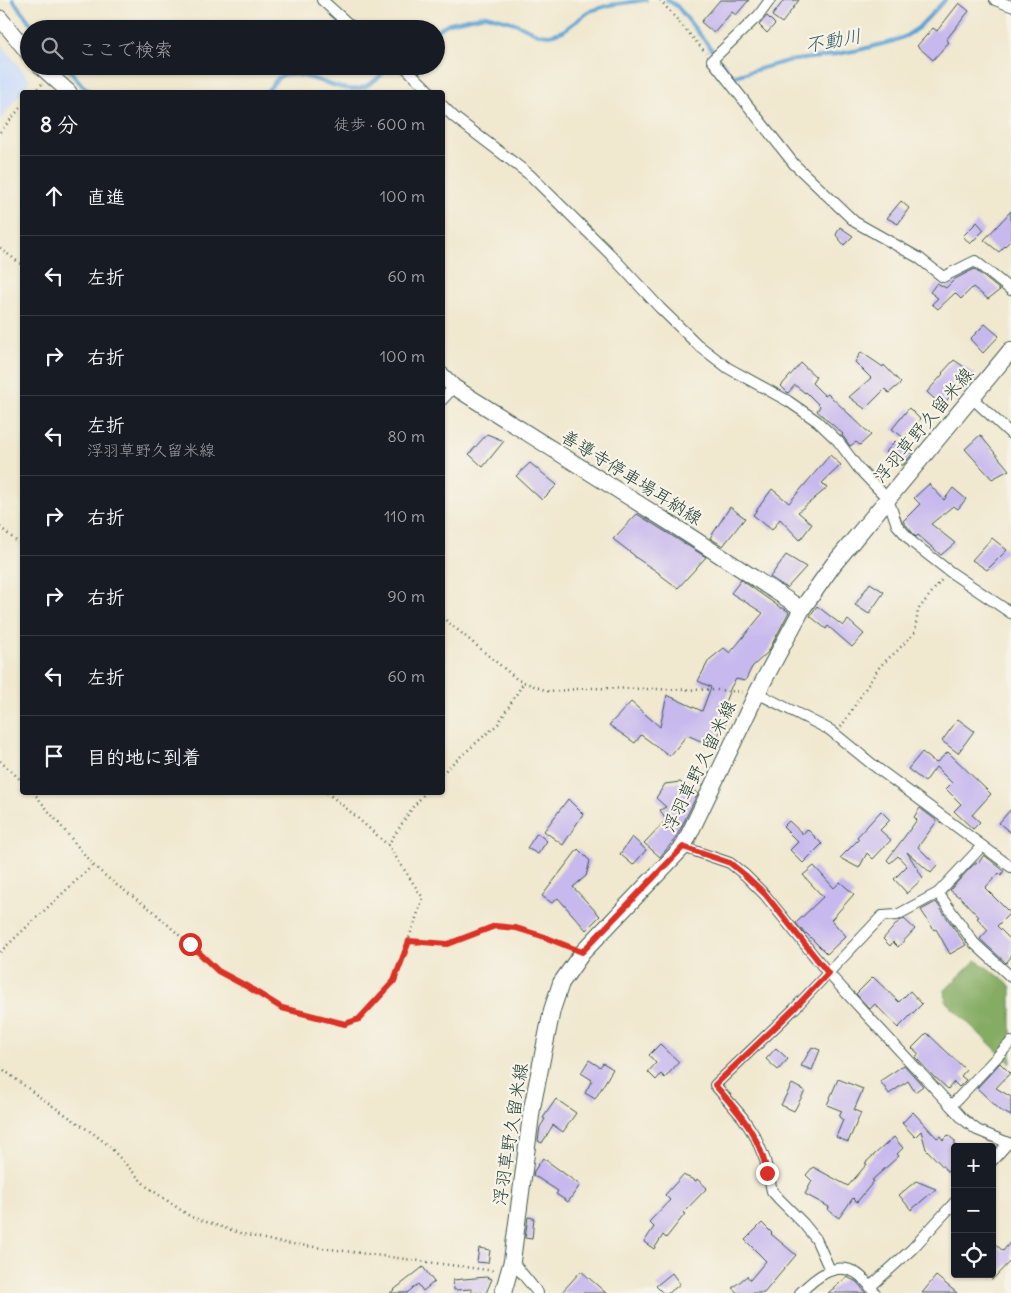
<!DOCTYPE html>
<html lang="ja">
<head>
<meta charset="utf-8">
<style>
	:root { --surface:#171b24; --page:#20242c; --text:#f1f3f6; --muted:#9ea1a6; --line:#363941 }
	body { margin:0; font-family:Delius,"Klee One",sans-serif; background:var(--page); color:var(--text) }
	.controls { position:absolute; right:15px; bottom:15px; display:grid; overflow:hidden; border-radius:5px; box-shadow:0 1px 4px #0004 }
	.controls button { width:45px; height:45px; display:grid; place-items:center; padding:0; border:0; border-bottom:1px solid var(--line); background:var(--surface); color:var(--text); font:25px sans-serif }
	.stop { position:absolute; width:15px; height:15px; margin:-11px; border:4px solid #d93025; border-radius:50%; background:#fff }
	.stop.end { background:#d93025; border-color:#fff; box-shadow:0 1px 5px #0008 }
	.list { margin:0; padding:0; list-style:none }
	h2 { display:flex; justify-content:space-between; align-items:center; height:65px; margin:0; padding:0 20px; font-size:21px }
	h2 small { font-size:16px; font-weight:400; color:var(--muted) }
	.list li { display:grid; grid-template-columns:32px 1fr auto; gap:15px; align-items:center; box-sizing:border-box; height:80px; padding:0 20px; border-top:1px solid var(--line) }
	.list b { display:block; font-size:19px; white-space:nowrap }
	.list p { margin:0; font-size:16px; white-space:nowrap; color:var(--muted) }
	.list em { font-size:16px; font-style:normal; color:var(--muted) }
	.icon { flex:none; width:28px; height:28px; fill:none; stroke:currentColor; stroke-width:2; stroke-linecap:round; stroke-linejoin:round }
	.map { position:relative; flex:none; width:1011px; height:1293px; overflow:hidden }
	.search { position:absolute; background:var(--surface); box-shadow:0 1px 4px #0004; left:20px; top:20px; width:425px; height:55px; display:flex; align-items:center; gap:12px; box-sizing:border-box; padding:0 18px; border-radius:28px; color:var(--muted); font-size:19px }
	.panel { position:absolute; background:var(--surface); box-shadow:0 1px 4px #0004; left:20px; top:90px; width:425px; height:705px; border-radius:5px }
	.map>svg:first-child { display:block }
	.built { fill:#cadcf9 }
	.forest { fill:#84ac62; stroke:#52744b }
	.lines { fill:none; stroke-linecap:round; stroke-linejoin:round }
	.stream { stroke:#5da3d3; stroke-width:4 }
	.building { fill:#c7b8ee }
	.minor-casing { stroke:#3e574b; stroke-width:12 }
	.secondary-casing { stroke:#3e574b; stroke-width:17 }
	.primary-casing { stroke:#3e574b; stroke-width:18 }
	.path { stroke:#3e574b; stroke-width:2.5; stroke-dasharray:1 4; stroke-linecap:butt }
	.minor { stroke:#fff; stroke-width:10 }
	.secondary { stroke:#fff; stroke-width:15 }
	.primary { stroke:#fff; stroke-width:16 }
	.route { stroke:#d93025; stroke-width:6 }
	.labels { text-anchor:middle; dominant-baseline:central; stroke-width:4.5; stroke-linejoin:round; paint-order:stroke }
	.street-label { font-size:18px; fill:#1f3d34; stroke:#f7f3e8 }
	.water-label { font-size:19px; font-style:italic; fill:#325c64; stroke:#f7f3e8 }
</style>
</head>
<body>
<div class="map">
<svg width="1011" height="1293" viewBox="0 0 1011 1293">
	<rect width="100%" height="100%" fill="#f7f3e8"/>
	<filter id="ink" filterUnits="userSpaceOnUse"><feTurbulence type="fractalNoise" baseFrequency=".02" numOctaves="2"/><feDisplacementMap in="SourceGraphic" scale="10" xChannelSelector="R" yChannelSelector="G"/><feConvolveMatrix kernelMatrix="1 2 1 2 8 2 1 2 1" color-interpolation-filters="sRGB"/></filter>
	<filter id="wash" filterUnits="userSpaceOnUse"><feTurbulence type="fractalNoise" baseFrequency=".0096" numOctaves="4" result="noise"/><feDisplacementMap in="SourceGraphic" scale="20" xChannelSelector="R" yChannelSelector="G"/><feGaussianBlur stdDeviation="1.12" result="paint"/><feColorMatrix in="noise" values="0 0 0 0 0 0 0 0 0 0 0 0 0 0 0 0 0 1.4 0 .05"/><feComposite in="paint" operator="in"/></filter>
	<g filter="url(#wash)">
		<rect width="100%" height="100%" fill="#f0e8cf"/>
		<polygon class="built" points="0,43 30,80 0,120"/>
		<polygon class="forest" points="976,960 1006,981 1011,987 1011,1064 946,1002 945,990"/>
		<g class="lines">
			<g class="stream">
				<polyline points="13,0 35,29"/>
				<polyline points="667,0 677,6 713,51"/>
				<polyline points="436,31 449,23 486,15 515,23 538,34 550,35 563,31 590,11 610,5 646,0"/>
				<polyline points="721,61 732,77 787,61 821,57 859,50 894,41 906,36 918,28 945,0"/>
				<polyline points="66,66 82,85 91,92"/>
				<path d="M 266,92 C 270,88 274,82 278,78 C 295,64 335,92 356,89 C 369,88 382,74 391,66"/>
			</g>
		</g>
		<g id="blocks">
			<g class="building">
				<polygon points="720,0 749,0 736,15 732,12 714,33 701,22"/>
				<polygon points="784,0 799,0 782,23 772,16"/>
				<polygon points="959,3 969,11 946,40 949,42 933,60 917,46 933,28 937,31"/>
				<polygon points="767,16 775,24 767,33 759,25"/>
				<polygon points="901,201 909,208 898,224 887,218"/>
				<polygon points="1011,211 1011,240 999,252 984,240"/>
				<polygon points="977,222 984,230 970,244 963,236"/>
				<polygon points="840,227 853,236 844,245 836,235"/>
				<polygon points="974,269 1000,290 988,299 973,287 961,299 955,293 938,309 932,304 938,298 930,292 937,283 946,288 955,279"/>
				<polygon points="985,324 999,336 983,353 970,339"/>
				<polygon points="861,352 883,367 884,365 901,383 889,393 885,389 865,409 849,397 871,378 855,362"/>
				<polygon points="954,360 976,375 961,388 959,386 942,406 927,392 943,374 942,373"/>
				<polygon points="801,363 816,377 812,383 825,396 828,394 871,435 860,445 856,442 850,446 842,435 843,434 817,411 820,406 806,392 805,393 795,385 788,393 781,386"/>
				<polygon points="909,408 920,419 904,438 892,429"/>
				<polygon points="487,434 504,441 483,467 469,454"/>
				<polygon points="980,435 1009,470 992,479 965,449"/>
				<polygon points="895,441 913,453 902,466 886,452"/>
				<polygon points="830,455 841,465 822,483 827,488 798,512 812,524 800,540 780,519 772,530 753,515 772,489 789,503"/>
				<polygon points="530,463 557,485 542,500 516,476"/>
				<polygon points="929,484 944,500 953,488 966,499 958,509 953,506 931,524 955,543 941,555 918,535 916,537 903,521 920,504 914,498"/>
				<polygon points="730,507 745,518 723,546 710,538"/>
				<polygon points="637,514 706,557 678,588 659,574 659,573 635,557 635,556 613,539"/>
				<polygon points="992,538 1007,550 987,570 972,560"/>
				<polygon points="786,555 806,567 787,588 770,577"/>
				<polygon points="741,580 781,608 783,608 789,612 768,652 752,667 745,681 736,679 731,687 719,717 726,722 712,746 687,735 670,756 641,735 635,743 609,725 631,702 660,727 667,695 702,711 711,687 698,681 709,660 724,648 730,653 763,613 731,593"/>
				<polygon points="870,583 884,592 869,614 855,605"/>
				<polygon points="817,606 843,626 848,620 864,634 852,647 828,626 826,629 810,616"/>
				<polygon points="958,719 974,731 958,753 942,741"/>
				<polygon points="922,752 936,763 948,752 991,794 972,815 980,822 973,829 954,811 961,804 946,789 952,783 936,767 925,782 908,769"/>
				<polygon points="680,782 698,793 676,838 660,857 644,843 666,820 660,810 666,807 656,798 665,784"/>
				<polygon points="568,799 583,814 563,845 544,831"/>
				<polygon points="920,808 937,821 918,847 937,866 931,873 907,852 923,878 906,894 906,892 894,879 907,866 898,856 890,863 887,860 917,820 914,817"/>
				<polygon points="1011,809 1011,833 999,823"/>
				<polygon points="881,811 890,820 880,830 891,840 873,859 867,853 859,868 840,858 859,839 857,837"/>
				<polygon points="789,821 803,834 807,829 822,844 803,863 790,850 798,842 783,827"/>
				<polygon points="537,833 547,841 538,854 527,848"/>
				<polygon points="632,837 646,850 633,865 620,854"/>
				<polygon points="578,849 590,861 586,876 573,887 600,916 586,930 558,898 552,903 542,896"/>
				<polygon points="984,855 1004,871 1001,875 999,873 985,888 1010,913 997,926 1011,940 1011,957 1006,963 980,939 988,930 977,918 979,917 959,896 959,897 950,890 971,867 978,861 979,862"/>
				<polygon points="814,866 834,888 840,882 854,894 831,920 846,936 827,954 806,933 805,934 796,923 823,897 803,875"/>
				<polygon points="936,902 966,945 950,954 936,929 934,930 921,910"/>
				<polygon points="904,919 915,929 898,947 893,942 890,946 883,939 899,921"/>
				<polygon points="873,977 899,1002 910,991 922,1004 898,1028 875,1004 870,1009 856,994"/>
				<polygon points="927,1033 966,1070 961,1076 966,1080 959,1087 954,1082 948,1089 936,1078 935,1078 915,1057 919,1054 912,1048"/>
				<polygon points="660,1044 679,1062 665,1078 661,1074 656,1080 648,1072 656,1063 649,1055"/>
				<polygon points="812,1047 820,1050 812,1070 801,1066"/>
				<polygon points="776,1048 788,1059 778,1070 766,1059"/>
				<polygon points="589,1060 600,1067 603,1063 613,1069 595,1099 585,1093 592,1080 581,1073"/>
				<polygon points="1000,1063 1010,1073 996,1088 1011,1097 1011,1116 1000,1110 977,1088"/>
				<polygon points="904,1065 923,1086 915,1092 908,1081 889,1094 880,1081"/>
				<polygon points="838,1079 863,1089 854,1110 861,1113 848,1142 836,1137 843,1120 839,1117 842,1111 827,1105"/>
				<polygon points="792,1084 805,1091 794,1111 781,1105"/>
				<polygon points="556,1099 576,1113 563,1132 553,1125 542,1143 538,1141 540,1127 545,1119 543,1118"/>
				<polygon points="913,1112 937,1138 940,1136 943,1140 948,1135 955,1141 955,1179 926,1149 921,1131 915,1137 902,1123"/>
				<polygon points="894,1137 903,1148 897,1154 899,1156 872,1180 874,1181 857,1202 853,1198 839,1218 828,1210 829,1207 805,1194 812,1181 806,1175 813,1167 848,1186 867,1164 865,1163"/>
				<polygon points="543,1158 580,1185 568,1202 556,1194 558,1191 533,1175 534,1171"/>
				<polygon points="683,1175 696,1181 697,1179 707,1188 683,1213 685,1214 666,1238 663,1235 654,1249 644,1242 654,1227 649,1222 670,1200 665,1195"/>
				<polygon points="916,1181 936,1189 911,1210 899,1195"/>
				<polygon points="528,1217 534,1218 532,1239 525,1238"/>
				<polygon points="762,1223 772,1233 771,1234 796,1255 764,1293 738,1293 732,1288 747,1276 750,1280 766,1261 745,1240"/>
				<polygon points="992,1241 1003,1251 1011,1241 1011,1260 992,1280"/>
				<polygon points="479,1248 490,1250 488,1263 477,1262"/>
				<polygon points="423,1267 434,1282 423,1291 418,1284 407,1293 390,1293"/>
				<polygon points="581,1271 606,1293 561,1293"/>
				<polygon points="672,1273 680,1284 669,1293 663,1293 656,1286"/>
				<polygon points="936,1276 957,1293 922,1293"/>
				<polygon points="486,1277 492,1279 486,1293 471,1293 472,1289 454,1290 453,1280"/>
				<polygon points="847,1277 857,1282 866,1293 828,1293"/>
			</g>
		</g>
	</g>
	<g filter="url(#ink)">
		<use href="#blocks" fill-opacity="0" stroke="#3e574b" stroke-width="1"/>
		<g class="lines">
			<g class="minor-casing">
				<g id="minor">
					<polyline points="322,0 354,29"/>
					<polyline points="770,0 759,15 712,60 794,164 855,222 919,258 943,277 975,261 1011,290"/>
					<polyline points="995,0 1011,6"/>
					<polyline points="404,66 430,92"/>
					<polyline points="442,105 454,117 530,175 610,254 660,308 698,345 728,368 788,401 817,421 838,441 859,469 888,499 897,525 913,543 949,571 1011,613"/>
					<polyline points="972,398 1011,434"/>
					<polyline points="442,400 454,387"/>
					<polyline points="757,693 830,730 873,765 1011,867"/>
					<polyline points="683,847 730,863 745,875 765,895 828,973 963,1119 977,1130 1011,1144"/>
					<polyline points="938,893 974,943 1011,977"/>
					<polyline points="951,1106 1011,1042"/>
					<polyline points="992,1161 1008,1143"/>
					<polyline points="512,1261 538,1293"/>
					<polyline points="830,1270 816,1239 803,1223 779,1199 772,1191 765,1160 756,1138 743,1118 715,1085 794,1009 882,916 897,915 938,893 982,846"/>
					<polyline points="870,1287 912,1249 955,1202"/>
					<path d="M 800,1293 C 814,1279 835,1260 856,1273 C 863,1277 870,1286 875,1293"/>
				</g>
			</g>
			<g class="secondary-casing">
				<g id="secondary">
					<polyline points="0,18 29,54"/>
					<polyline points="40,66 69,92"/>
					<polyline points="442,375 454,387 676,527 802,609"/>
				</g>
			</g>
			<g class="primary-casing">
				<polyline id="primary" points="503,1293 512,1261 532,1108 552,1010 561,983 582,953 683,847 757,693 802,609 833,565 1011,350"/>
			</g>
			<g class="path">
				<polyline points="660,0 706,53"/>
				<polyline points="34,92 42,84"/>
				<polyline points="0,132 22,106"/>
				<polyline points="0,248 22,265"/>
				<polyline points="0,527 22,546"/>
				<polyline points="442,617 518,680 550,692 585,688 717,690 743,692"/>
				<polyline points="841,727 880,666 898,650 915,632 918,610 943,578"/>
				<polyline points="0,761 22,781"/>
				<polyline points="442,774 453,763 498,724 524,682"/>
				<polyline points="33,792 93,865 114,883 153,911 218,971 248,987 282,1008 345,1024 359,1019 394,981 423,898 388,845 346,808 326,792"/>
				<polyline points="388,845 413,807 426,792"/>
				<polyline points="409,941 448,944 495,926 516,928 542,936 570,948"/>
				<polyline points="0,952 93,865"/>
				<polyline points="0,1067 38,1096 94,1134 108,1145 146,1186 191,1217 243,1234 277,1242 495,1271"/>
			</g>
			<use href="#minor" class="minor"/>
			<use href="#secondary" class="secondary"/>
			<use href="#primary" class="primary"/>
		</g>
	</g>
	<g class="lines" filter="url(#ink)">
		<path class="route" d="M 190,944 L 218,971 L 248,987 L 282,1008 L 345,1024 L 359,1019 L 394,981 L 409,941 L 448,944 L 495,926 L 516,928 L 542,936 L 582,952 L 683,847 L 730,863 L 745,875 L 765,894 L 828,973 L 794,1009 L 715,1085 C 739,1113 760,1135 767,1173"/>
	</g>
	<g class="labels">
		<g class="street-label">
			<text transform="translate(923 425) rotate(-50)">浮羽草野久留米線</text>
			<text transform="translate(632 477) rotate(32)">善導寺停車場耳納線</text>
			<text transform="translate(699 766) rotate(-64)">浮羽草野久留米線</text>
			<text transform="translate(510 1134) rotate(-81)">浮羽草野久留米線</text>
		</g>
		<g class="water-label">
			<text transform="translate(833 40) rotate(-10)">不動川</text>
		</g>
	</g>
</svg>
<div class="controls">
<button>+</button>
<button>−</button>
<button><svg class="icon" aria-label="locate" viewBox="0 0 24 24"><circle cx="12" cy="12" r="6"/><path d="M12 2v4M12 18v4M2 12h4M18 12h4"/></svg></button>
</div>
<div class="stop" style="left:190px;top:944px"></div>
<div class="stop end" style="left:767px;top:1173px"></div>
<div class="search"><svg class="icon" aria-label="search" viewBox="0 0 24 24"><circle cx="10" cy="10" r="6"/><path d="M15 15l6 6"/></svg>ここで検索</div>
<section class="panel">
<h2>8 分<small>徒歩 · 600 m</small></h2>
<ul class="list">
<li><svg class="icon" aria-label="ahead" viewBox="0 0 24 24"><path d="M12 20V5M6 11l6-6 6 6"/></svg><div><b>直進</b></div><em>100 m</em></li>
<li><svg class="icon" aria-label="left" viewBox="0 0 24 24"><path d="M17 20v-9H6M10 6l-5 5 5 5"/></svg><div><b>左折</b></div><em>60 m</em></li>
<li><svg class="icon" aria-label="right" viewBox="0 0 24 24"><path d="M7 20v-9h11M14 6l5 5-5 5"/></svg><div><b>右折</b></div><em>100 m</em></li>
<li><svg class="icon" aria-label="left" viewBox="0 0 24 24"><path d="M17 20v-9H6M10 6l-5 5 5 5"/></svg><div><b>左折</b><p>浮羽草野久留米線</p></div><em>80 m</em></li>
<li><svg class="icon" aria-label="right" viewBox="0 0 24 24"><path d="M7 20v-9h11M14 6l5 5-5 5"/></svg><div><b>右折</b></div><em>110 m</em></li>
<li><svg class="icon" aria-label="right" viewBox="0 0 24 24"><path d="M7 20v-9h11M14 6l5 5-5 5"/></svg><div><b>右折</b></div><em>90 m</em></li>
<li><svg class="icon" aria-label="left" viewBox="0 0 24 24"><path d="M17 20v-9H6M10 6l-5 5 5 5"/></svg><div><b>左折</b></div><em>60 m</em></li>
<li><svg class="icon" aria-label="arrive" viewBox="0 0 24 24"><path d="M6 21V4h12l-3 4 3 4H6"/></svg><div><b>目的地に到着</b></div></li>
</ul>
</section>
</div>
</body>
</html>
